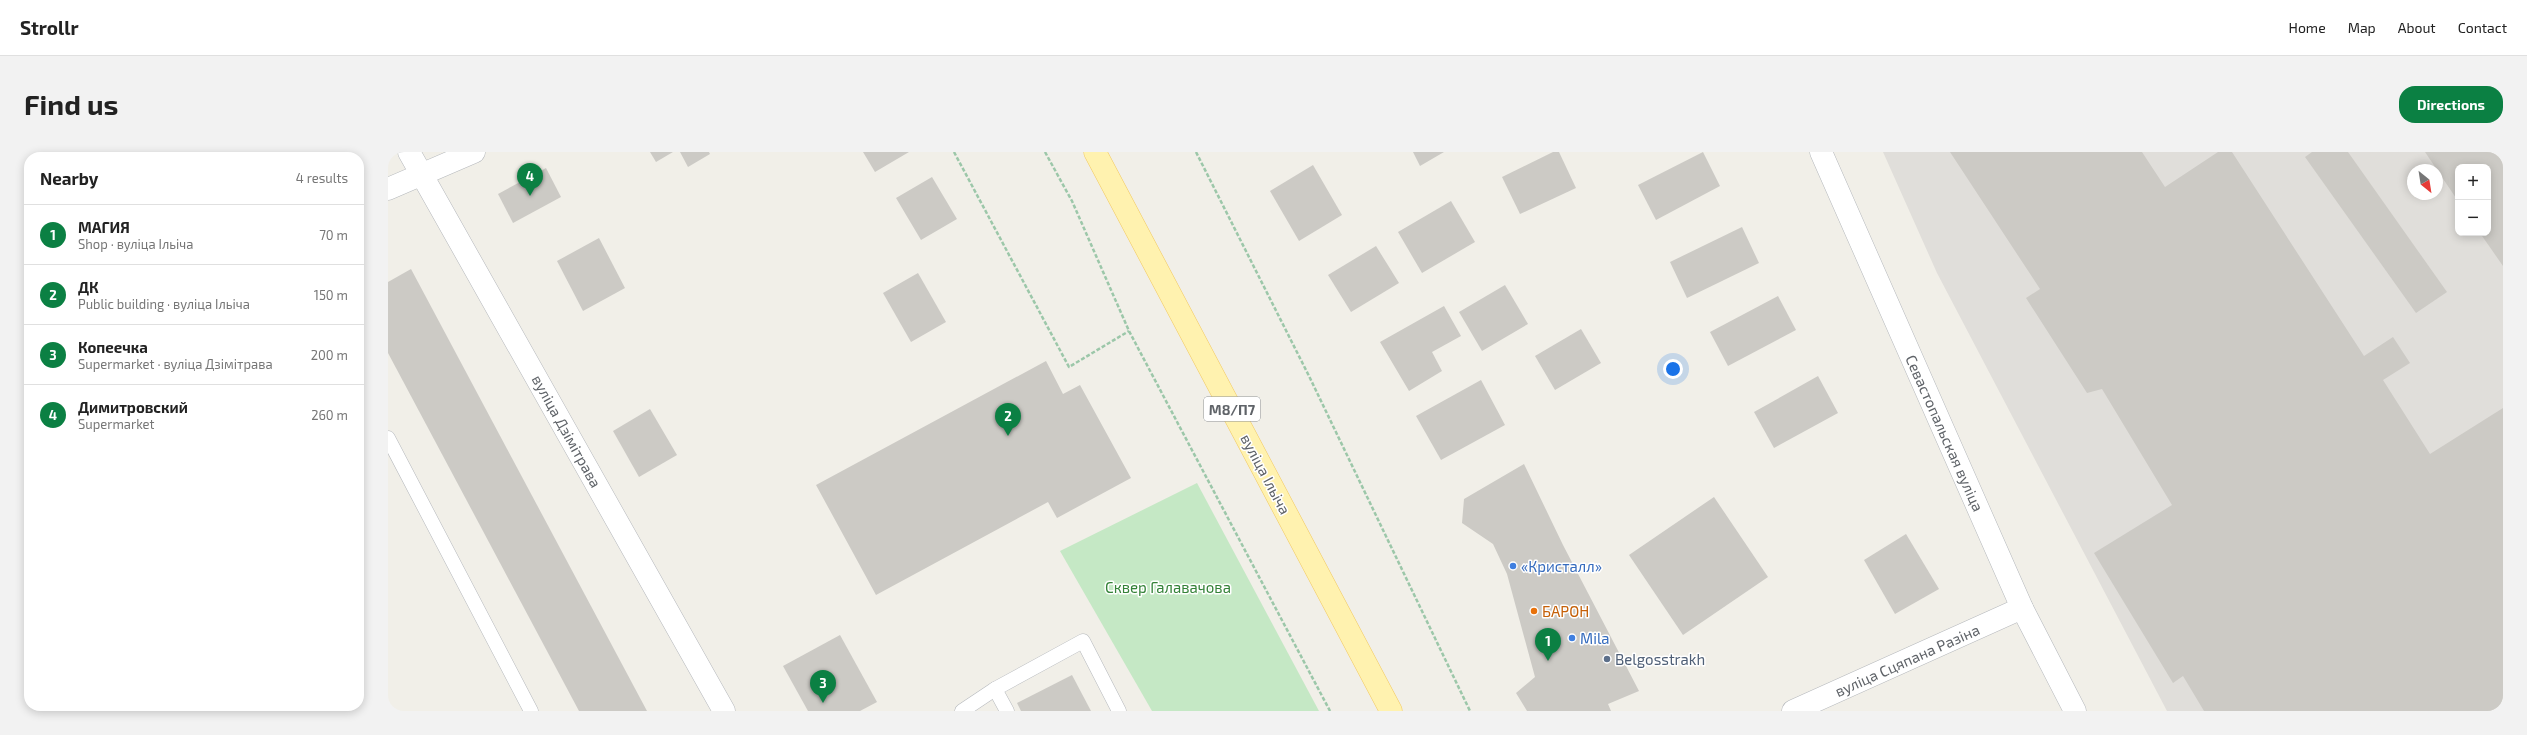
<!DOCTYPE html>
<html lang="en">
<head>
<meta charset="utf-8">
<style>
	:root { --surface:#fff; --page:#f2f2f2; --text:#222; --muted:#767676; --line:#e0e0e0; --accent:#0b8043 }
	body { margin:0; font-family:"Exo 2",sans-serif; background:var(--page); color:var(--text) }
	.controls { position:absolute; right:12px; top:12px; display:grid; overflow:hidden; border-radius:8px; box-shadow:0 2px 10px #0003 }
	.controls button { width:36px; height:36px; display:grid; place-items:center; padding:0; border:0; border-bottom:1px solid var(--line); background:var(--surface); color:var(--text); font:20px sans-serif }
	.compass { position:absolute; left:2019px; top:12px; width:36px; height:36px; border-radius:50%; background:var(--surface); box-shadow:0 2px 10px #0003; rotate:150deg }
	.you { position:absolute; left:1285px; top:217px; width:14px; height:14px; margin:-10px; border:3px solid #fff; border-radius:50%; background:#1a73e8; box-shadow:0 0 0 6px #1a73e833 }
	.badge { display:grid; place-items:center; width:26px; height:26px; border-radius:50%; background:var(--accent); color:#fff; font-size:13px; font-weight:700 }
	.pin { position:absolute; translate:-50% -33px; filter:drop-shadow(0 1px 2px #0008) }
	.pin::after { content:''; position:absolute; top:21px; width:14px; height:12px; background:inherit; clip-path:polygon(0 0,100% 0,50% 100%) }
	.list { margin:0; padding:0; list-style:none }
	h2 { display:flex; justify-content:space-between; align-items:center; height:52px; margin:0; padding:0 16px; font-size:17px }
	h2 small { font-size:13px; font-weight:400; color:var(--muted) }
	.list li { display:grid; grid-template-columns:26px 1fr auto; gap:12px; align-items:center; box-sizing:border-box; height:60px; padding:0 16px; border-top:1px solid var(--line) }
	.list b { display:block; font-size:15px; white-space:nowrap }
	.list p { margin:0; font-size:13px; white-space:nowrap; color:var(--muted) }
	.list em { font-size:13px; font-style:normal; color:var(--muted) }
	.map { position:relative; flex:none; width:2115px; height:559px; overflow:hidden; border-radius:16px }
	header { display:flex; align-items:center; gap:24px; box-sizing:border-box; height:56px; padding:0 20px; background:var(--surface); border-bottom:1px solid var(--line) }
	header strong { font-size:19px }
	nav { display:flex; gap:22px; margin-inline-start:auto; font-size:14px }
	.intro { display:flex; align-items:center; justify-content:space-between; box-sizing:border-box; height:96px; padding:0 24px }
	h1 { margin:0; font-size:28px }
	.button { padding:10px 18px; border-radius:16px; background:var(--accent); color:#fff; font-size:14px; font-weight:700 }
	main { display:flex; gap:24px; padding:0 24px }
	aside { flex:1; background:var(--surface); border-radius:16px; box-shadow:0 2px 10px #0003 }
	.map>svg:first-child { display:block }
	.industrial { fill:#e0deda; fill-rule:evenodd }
	.green { fill:#c5e8c5 }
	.building { fill:#cccac5 }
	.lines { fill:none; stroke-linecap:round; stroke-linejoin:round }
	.service-casing { stroke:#b5b8bc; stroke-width:15 }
	.minor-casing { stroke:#b5b8bc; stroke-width:23 }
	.tertiary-casing { stroke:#b5b8bc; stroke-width:23 }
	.primary-casing { stroke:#f2c960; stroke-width:23 }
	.path { stroke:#9cc7a9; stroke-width:2.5; stroke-dasharray:4 2; stroke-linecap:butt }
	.service { stroke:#fff; stroke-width:14 }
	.minor { stroke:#fff; stroke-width:22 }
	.tertiary { stroke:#fff; stroke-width:22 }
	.primary { stroke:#fff2af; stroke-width:22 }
	.shop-dot { fill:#3f7fe0; stroke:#fff; stroke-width:1.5 }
	.food-dot { fill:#e8710a; stroke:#fff; stroke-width:1.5 }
	.service-dot { fill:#5c6f8a; stroke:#fff; stroke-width:1.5 }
	.labels { text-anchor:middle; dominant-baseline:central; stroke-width:3; stroke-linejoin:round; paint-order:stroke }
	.shield { fill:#fff; stroke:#8f9295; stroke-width:1 }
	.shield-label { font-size:14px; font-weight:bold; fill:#5f6368 }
	.street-label { font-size:15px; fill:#5f6368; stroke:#fff }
	.shop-label { font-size:15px; fill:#366cbe; stroke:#fff; text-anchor:start }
	.park-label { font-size:15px; fill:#348238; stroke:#fff }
	.food-label { font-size:15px; fill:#c56008; stroke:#fff; text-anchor:start }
	.service-label { font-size:15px; fill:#4e5e75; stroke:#fff; text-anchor:start }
</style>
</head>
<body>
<header>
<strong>Strollr</strong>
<nav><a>Home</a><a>Map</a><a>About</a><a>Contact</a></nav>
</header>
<div class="intro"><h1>Find us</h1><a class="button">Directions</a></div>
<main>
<aside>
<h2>Nearby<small>4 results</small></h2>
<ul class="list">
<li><span class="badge">1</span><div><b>МАГИЯ</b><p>Shop · вуліца Ільіча</p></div><em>70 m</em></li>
<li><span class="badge">2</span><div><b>ДК</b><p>Public building · вуліца Ільіча</p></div><em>150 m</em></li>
<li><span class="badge">3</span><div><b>Копеечка</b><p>Supermarket · вуліца Дзімітрава</p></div><em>200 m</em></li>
<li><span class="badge">4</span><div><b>Димитровский</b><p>Supermarket</p></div><em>260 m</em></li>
</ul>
</aside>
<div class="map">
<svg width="2115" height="559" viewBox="0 0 2115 559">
	<rect width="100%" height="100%" fill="#f1efe8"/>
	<path class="industrial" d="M 1495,0 L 2115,0 L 2115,559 L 1779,559 L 1549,121 ZM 2070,15 L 2100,15 L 2100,81 L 2070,81 ZM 2025,18 L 2049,18 L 2049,42 L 2025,42 Z"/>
	<polygon class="green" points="809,331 931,559 764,559 672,399"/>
	<g class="building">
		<polygon points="262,0 285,0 268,10"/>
		<polygon points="292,0 321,0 322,2 300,15"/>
		<polygon points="475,0 521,0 487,20"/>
		<polygon points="1025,0 1056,0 1032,14"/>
		<polygon points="1165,0 1171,0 1188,36 1132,62 1114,25"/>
		<polygon points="1315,0 1332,34 1268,68 1250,33"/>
		<polygon points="1562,0 1754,0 1777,35 1830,0 1844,0 1976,204 2005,185 2022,211 1995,228 2042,302 2115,256 2115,559 1816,559 1795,524 1785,531 1706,401 1784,353 1714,237 1699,241 1638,146 1652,137"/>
		<polygon points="1924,0 1960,0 2059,140 2028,161 1917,5"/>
		<polygon points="2037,0 2115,0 2115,114 2092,81 2100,81 2100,15 2070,15 2070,49"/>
		<polygon points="925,13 954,63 911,89 882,39"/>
		<polygon points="158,16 173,45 125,71 110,42"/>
		<polygon points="544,25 569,67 533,88 508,46"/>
		<polygon points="1063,49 1087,90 1034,121 1010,80"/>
		<polygon points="1354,75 1371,111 1299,146 1282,110"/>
		<polygon points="211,86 237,136 195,159 169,109"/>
		<polygon points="988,94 1011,131 963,160 940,123"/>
		<polygon points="23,117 259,559 191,559 0,201 0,130"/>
		<polygon points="530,121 558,170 523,190 495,141"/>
		<polygon points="1117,133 1140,172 1094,199 1071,160"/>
		<polygon points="1390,144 1408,178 1340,214 1322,180"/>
		<polygon points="1056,154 1073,184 1044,200 1054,219 1021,239 992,190"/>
		<polygon points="1193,177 1213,211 1167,238 1147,204"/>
		<polygon points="658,209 675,242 692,233 743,326 669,366 660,350 488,443 428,333"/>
		<polygon points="1430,224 1450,261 1386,296 1366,260"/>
		<polygon points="1093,228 1117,273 1053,308 1028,264"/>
		<polygon points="262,257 289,303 251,325 225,279"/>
		<polygon points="1136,312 1175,393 1251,539 1220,552 1223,559 1139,559 1128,541 1147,525 1119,422 1105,392 1074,371 1076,347"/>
		<polygon points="1326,345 1380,425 1295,483 1241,403"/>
		<polygon points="1518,382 1551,437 1507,462 1476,408"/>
		<polygon points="452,483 489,550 472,559 420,559 395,514"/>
		<polygon points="684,523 703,559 633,559 629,551"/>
	</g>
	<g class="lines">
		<g class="service-casing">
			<g id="service">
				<polyline points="0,286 143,559"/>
				<polyline points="574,559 607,537"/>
				<polyline points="619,559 607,537 695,489 731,559"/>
			</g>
		</g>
		<g class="minor-casing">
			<g id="minor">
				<polyline points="21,0 336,559"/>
				<polyline points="0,37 86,0"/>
				<polyline points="1405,559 1634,456"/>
			</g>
		</g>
		<g class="tertiary-casing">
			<polyline id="tertiary" points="1433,0 1634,456 1687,559"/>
		</g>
		<g class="primary-casing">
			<polyline id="primary" points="707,0 1003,559"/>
		</g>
		<g class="path">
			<polyline points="566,0 681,215 741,179"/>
			<polyline points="657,0 684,49 741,179 942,559"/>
			<polyline points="808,0 921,224 1082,559"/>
		</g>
		<use href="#service" class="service"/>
		<use href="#minor" class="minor"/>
		<use href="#tertiary" class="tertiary"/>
		<use href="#primary" class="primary"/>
	</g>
	<g class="shop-dot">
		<circle cx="1125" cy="414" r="4"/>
		<circle cx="1184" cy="486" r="4"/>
	</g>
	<circle class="food-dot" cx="1146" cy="459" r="4"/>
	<circle class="service-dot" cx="1219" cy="507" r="4"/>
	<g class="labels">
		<rect class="shield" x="816" y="245" width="56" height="24" rx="3"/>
		<g class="shield-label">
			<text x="844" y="257">М8/П7</text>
		</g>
		<g class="street-label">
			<text transform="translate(179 279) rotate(61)">вуліца Дзімітрава</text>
			<text transform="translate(1557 281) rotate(66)">Севастопальская вуліца</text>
			<text transform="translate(878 322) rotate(62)">вуліца Ільіча</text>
			<text transform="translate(1519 508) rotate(-24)">вуліца Сцяпана Разіна</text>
		</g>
		<g class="shop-label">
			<text x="1133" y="414">«Кристалл»</text>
			<text x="1192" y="486">Mila</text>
		</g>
		<g class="park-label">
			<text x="780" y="435">Сквер Галавачова</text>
		</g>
		<g class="food-label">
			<text x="1154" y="459">БАРОН</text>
		</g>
		<g class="service-label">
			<text x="1227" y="507">Belgosstrakh</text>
		</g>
	</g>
</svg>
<div class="controls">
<button>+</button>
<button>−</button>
</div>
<svg class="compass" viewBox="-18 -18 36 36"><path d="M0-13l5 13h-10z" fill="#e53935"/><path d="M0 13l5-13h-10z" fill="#767676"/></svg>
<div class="you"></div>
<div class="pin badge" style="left:1160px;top:509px">1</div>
<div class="pin badge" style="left:620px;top:284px">2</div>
<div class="pin badge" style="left:435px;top:551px">3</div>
<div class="pin badge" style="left:142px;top:44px">4</div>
</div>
</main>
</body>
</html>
